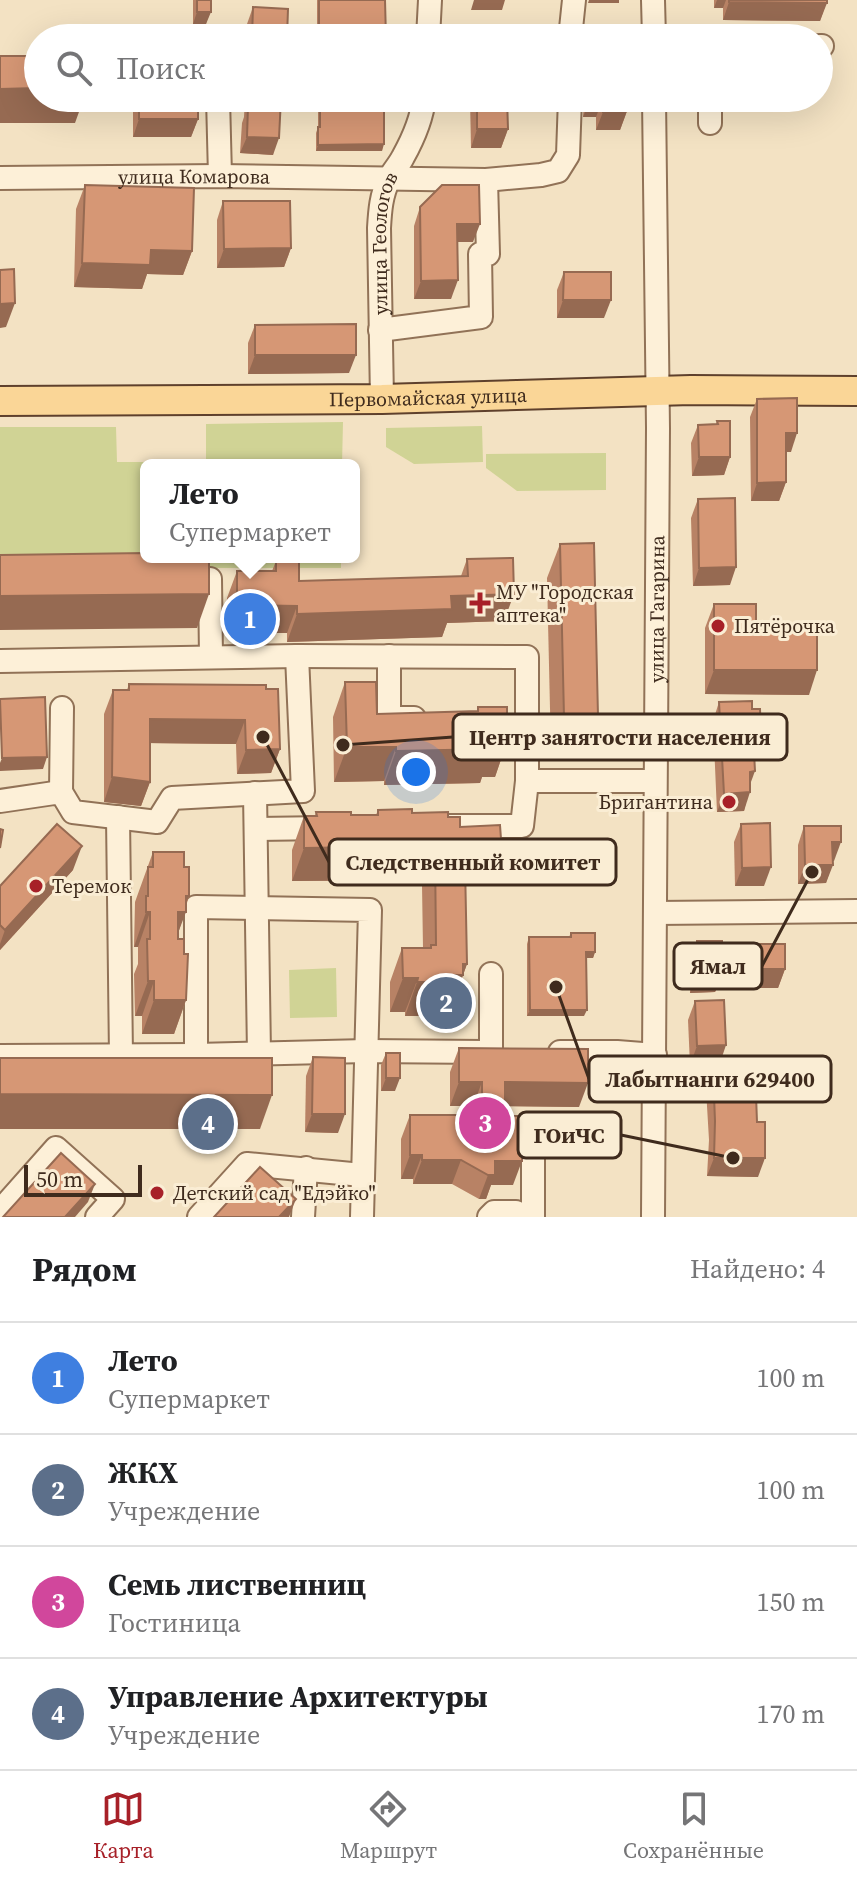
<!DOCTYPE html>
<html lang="ru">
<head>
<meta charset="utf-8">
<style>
	:root { --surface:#fff; --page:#f6f6f6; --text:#202124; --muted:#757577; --line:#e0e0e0; --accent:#a72028 }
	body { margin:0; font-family:"Source Serif 4",serif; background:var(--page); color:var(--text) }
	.scale { position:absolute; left:24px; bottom:20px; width:118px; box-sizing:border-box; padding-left:8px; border:4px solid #3f2b1d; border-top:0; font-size:22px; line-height:28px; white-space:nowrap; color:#3f2b1d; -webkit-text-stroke:6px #faedd4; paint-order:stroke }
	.you { position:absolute; left:416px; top:772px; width:28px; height:28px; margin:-20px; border:6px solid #fff; border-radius:50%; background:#1a73e8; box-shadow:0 0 0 12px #1a73e833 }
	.badge { display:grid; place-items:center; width:52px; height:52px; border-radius:50%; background:var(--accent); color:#fff; font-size:26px; font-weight:700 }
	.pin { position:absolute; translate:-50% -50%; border:4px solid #fff; box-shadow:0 2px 8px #0006 }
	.popup { position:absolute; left:140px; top:459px; width:220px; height:104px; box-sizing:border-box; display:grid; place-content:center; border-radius:12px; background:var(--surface); filter:drop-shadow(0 2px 6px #0005); font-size:26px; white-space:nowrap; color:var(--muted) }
	.popup b { font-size:30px; color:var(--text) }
	.popup::after { content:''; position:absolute; left:50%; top:100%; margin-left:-16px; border:16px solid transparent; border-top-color:var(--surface) }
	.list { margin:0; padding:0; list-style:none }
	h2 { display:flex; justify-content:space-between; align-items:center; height:104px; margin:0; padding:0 32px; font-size:34px }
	h2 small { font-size:26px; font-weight:400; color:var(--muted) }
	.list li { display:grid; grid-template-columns:52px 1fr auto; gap:24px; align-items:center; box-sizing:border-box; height:112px; padding:0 32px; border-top:2px solid var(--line) }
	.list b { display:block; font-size:30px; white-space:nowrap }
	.list p { margin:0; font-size:26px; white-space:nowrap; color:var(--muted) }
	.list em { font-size:26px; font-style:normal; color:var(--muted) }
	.icon { flex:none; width:44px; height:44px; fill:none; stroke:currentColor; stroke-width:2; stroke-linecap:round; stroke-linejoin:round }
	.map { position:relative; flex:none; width:857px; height:1217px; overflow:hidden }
	.search { position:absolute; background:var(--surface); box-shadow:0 8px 32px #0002; left:24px; right:24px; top:24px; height:88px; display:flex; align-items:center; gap:20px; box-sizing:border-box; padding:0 28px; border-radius:44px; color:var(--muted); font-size:30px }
	.sheet { height:552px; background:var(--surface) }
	nav { display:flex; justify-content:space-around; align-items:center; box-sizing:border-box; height:112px; border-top:2px solid var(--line); background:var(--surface); font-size:22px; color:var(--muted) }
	nav a { display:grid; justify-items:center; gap:4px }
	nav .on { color:var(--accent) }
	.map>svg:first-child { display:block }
	.green { fill:#d0d395 }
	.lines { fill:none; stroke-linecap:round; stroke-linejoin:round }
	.minor-casing { stroke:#917257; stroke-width:26 }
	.major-casing { stroke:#5e402c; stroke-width:32 }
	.minor { stroke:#fdf0d8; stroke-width:22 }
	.major { stroke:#fad697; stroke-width:28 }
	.wall { fill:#b88265 }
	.shaded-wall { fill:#966a52 }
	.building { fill:#d69775; stroke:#966a52; stroke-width:2 }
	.poi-dot { fill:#a72028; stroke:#faedd4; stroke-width:3 }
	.labels { text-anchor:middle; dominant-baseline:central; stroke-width:6; stroke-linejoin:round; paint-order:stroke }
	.street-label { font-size:20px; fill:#3f2b1d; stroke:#faedd4 }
	.poi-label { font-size:20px; fill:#3f2b1d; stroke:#faedd4; text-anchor:start }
	.leader { fill:none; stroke:#3f2b1d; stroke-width:3 }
	.callout-dot { fill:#3f2b1d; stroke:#faedd4; stroke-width:3 }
	.callout { fill:#faedd4; stroke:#3f2b1d; stroke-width:3 }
	.callout-label { font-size:22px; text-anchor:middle; font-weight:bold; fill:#3f2b1d }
</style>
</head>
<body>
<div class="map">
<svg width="857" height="1217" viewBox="0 0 857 1217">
	<rect width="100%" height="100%" fill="#f3e2c3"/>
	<g class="green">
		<polygon points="343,422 342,465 146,465 146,557 341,557 341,568 0,568 0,427 116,427 117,462 206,462 206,424"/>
		<polygon points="482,426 483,462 414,464 386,447 386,428"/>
		<polygon points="606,453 606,490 517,491 486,468 486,454"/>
		<polygon points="336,968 337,1017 290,1018 289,970"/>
	</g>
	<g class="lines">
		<g class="minor-casing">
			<g id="minor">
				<polyline points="653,0 654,38"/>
				<polyline points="428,38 430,0"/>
				<polyline points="570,38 574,0"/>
				<polyline points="819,46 822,46"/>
				<polyline points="218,98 220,176"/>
				<polyline points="710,123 710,98"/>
				<path id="s1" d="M 0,178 L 220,176 L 486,180 L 541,175 L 558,171 L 568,155 L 570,98"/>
				<polyline points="380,330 481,317 480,254 488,254 486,180"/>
				<path id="s2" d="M 382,399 L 379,228 C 380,211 381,195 389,179 C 393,171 399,165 403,157 C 413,139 422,119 424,98"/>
				<polyline points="210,579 211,657"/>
				<polyline points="389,656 389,718 414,718"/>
				<polyline points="0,661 297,656 527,657 527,781 655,781"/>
				<polyline points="61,792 62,708"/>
				<polyline points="255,793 259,1054"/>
				<polyline points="0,801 61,792 73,812 157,822 172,798 303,791 297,656"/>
				<polyline points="118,817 121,1056"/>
				<polyline points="430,826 522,826 527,781"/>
				<polyline points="257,829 328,828"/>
				<polyline points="655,913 857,911"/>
				<polyline points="491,974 491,1052"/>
				<polyline points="560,1052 617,1052 655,1055"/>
				<polyline points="196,1055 196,907 370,910 362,1217"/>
				<polyline points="0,1056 196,1055 366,1051 486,1052"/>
				<polyline points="0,1211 56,1148 113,1199 97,1217"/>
				<polyline points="199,1217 247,1164 362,1175"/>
				<polyline points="303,1217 306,1168"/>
				<polyline points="489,1217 494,1212 516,1212 527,1217"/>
				<polyline points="533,1217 533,1137"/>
				<path id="s3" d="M 653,1217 L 658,428 L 654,98"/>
			</g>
		</g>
		<g class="major-casing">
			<g id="major">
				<path id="s4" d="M 0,401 L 382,399 L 691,390 L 857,391"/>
			</g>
		</g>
		<use href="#minor" class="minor"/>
		<use href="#major" class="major"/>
	</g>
	<g class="wall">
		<polygon points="193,0 211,0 206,24 193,24"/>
		<polygon points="317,0 385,0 386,38 317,38"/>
		<polygon points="714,0 827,0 820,21 723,20 723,8 714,8"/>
		<polygon points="253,7 287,38 247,38 247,24"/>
		<polygon points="133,98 198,98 198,119 191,137 133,137"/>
		<polygon points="245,98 281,98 273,155 240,153 242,123 244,117"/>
		<polygon points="318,98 386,98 382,151 316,151 316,133 318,127"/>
		<polygon points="470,98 507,98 508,129 501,148 471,148"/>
		<polygon points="584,98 627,98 627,111 620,130 596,130 596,117 583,117"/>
		<polygon points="85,185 192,251 183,275 147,274 142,289 74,287 76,209"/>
		<polygon points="223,201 291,248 284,267 217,268 217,220"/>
		<polygon points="420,207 473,242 457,242 451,299 414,299 414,226"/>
		<polygon points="564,272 604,318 557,318 557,290"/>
		<polygon points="255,325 349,373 248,374 248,343"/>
		<polygon points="757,399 791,452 786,452 786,482 779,501 751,501 750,417"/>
		<polygon points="717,421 730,457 724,475 692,476 691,443 698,425 716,424"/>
		<polygon points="698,499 730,585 693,586 691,518"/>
		<polygon points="560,544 585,751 551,752 547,578"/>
		<polygon points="467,559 504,621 447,623 442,637 287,642 287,633 227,633 227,598 237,571 272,571 276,561 299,581 461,576"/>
		<polygon points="714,604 809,695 705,694 705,628"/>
		<polygon points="345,682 377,714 477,711 478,707 507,715 511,730 495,777 482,777 480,783 384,785 384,781 334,782 333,717"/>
		<polygon points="129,684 266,689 280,749 271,773 237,774 236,744 150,743 150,782 141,806 104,802 104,714 113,690 127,690"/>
		<polygon points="719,702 752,709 761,734 754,752 750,785 744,811 717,812 713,721"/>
		<polygon points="378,810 448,817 460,827 489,873 465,874 467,964 451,1008 442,1009 439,1016 405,1016 405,1012 390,1012 390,982 402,948 423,948 422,885 419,885 419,880 292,881 292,850 304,816 315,816 316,812 351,815 376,815"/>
		<polygon points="741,824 764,886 735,886 734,842"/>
		<polygon points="804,826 834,861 833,861 826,883 798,884 798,845"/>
		<polygon points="153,852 184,867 189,896 178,934 186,1000 174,1034 142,1034 142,1016 135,1016 134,974 138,964 138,947 134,947 135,902"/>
		<polygon points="73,870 0,950 0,886"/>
		<polygon points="571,933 595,952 593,958 586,958 584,1016 527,1016 527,944 529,937 569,937"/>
		<polygon points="697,941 722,944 785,969 778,988 717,988 715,992 690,993 690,960"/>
		<polygon points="695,1001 720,1063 690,1065 688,1020"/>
		<polygon points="459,1048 579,1107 505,1106 513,1185 491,1185 486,1199 479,1199 452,1184 413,1184 413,1179 401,1179 401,1139 410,1115 473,1115 473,1106 450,1106 450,1072"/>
		<polygon points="386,1053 395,1091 381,1091 381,1065"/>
		<polygon points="313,1057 338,1133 305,1132 306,1076"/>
		<polygon points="713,1070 758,1177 707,1176 709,1140 706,1089"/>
	</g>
	<g class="shaded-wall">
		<polygon points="474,0 505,0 502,10 471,10"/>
		<polygon points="589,0 619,0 619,3 588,3"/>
		<polygon points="717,0 726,0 723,8 714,8"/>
		<polygon points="729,2 827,3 820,21 723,20"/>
		<polygon points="197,12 211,12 206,24 193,24"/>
		<polygon points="38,88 38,98 84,98 75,123 0,123 0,89"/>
		<polygon points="590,99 603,99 596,117 583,117"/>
		<polygon points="627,111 620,130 596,130 603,112"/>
		<polygon points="139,119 198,119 191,137 133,137"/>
		<polygon points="477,129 508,129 501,148 471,148"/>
		<polygon points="247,137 279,138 273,155 240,153"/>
		<polygon points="384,144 382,151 316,151 318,145"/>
		<polygon points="457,224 480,224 473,242 451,242"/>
		<polygon points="291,248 284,267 217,268 224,249"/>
		<polygon points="151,250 192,251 183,275 147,274 142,289 74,287 82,263"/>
		<polygon points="458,280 451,299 414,299 421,281"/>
		<polygon points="563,300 611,300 604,318 557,318"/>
		<polygon points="15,303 6,327 0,328 0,304"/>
		<polygon points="255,355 356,355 349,373 248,374"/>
		<polygon points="786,433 797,433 791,452 779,452"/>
		<polygon points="699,457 730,457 724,475 692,476"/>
		<polygon points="786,482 779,501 751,501 757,483"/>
		<polygon points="736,567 730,585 693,586 699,568"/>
		<polygon points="209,594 197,628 0,630 0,596"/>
		<polygon points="514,594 504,621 447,623 442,637 287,642 297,614 451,596"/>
		<polygon points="237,605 297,606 287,633 227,633"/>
		<polygon points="714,670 817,670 809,695 705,694"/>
		<polygon points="598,716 585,751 551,752 564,717"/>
		<polygon points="150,719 245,720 236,744 141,743"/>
		<polygon points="507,730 511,730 495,777 482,777 480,783 384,785 396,751 493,743"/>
		<polygon points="753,734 761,734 754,752"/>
		<polygon points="347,747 396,747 384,781 334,782"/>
		<polygon points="280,749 271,773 237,774 246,750"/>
		<polygon points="47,757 43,769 0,771 0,763 2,758"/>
		<polygon points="755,771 748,790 750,772"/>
		<polygon points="112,777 150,782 141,806 104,802"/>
		<polygon points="750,792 744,811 717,812 724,794"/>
		<polygon points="501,839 489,873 465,874 457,898 469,841"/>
		<polygon points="832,842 841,842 834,861 826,861"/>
		<polygon points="82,846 73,870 0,950 0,944 5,930"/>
		<polygon points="431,846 419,880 292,881 304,848"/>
		<polygon points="431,851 435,851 422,885 419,885"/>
		<polygon points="805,865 833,865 826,883 798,884"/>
		<polygon points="771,867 764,886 735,886 742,868"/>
		<polygon points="186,896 189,896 183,912 186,912 173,946 178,912"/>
		<polygon points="146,912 150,912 138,947 134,947"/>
		<polygon points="586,952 595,952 593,958 584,958"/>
		<polygon points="463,964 467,964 451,1008 442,1009 439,1016 405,1016 417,982"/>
		<polygon points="722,969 785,969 778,988 717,988 715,992 690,993 697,973"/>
		<polygon points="403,978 418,978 405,1012 390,1012"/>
		<polygon points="148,981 154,981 142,1016 135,1016"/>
		<polygon points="154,1000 186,1000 174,1034 142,1034"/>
		<polygon points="530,1010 587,1010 584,1016 527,1016"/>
		<polygon points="726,1045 720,1063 690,1065 697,1046"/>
		<polygon points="386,1078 400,1078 395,1091 381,1091"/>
		<polygon points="459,1082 482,1082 473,1106 450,1106"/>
		<polygon points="505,1082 588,1083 579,1107 497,1106"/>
		<polygon points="0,1094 272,1095 260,1129 0,1129"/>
		<polygon points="312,1114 345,1114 338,1133 305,1132"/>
		<polygon points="410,1155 422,1155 413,1179 401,1179"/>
		<polygon points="714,1158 765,1158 758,1177 707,1176"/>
		<polygon points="422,1160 461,1160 452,1184 413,1184"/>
		<polygon points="495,1161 522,1161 513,1185 491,1185 486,1199 479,1199 488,1175"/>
		<polygon points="95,1184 88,1202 75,1217 65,1217"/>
		<polygon points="296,1199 289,1217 279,1217"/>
	</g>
	<g class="building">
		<rect x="197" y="0" width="14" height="12"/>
		<polygon points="319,0 385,0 386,38 319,38"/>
		<polygon points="729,0 827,0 827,3 729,2"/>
		<polygon points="253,7 288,9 287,38 252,38"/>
		<polygon points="626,31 626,38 602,38 602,32"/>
		<polygon points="0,56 38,56 38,88 0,89"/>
		<rect x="139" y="98" width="59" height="21"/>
		<polygon points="250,98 281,98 279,138 247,137 248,106 250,106"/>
		<polygon points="320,98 386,98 386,108 384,108 384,144 318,145 318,127 320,127"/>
		<polygon points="477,98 507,98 508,129 477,129"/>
		<polygon points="590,98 627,98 627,111 603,112 603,99 590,99"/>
		<polygon points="85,185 194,188 192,251 151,250 150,265 82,263"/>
		<polygon points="442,185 479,185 480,224 457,224 458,280 421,281 420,207"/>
		<polygon points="223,201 290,201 291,248 224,249"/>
		<polygon points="14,269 15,303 0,304 0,270"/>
		<polygon points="564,272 611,272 611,300 563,300"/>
		<polygon points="356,324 356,355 255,355 255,325"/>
		<polygon points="797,398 797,433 786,433 786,482 757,483 757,399"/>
		<polygon points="717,421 730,421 730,457 699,457 698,425 718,424"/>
		<polygon points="735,498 736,567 699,568 698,499"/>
		<polygon points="594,543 598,716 564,717 560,544"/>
		<polygon points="146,553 146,557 209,557 209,594 0,596 0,555"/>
		<polygon points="513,558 514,594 451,596 452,609 297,614 297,606 237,605 237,571 276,571 276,561 299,561 299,581 468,576 467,559"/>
		<polygon points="714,604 756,604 756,624 817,625 817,670 714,670"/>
		<polygon points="345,682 376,682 377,714 478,711 478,707 507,707 507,715 511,715 511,730 507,730 507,742 493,743 493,749 396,751 396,747 347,747"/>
		<polygon points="129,684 266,685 266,689 278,689 280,749 246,750 245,720 150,719 150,782 112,777 113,690 129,690"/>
		<polygon points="45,697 47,757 2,758 0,699"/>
		<polygon points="752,701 752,709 760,709 761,734 753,734 755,771 750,772 750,792 724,794 719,702"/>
		<polygon points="412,809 412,813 448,812 448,817 460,817 460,827 500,825 501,839 469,841 469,864 465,864 467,964 463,964 463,975 451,975 451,982 417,982 418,978 403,978 402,948 431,948 431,945 436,945 435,851 431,851 431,846 304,848 304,816 317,816 316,812 351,812 351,815 378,815 378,810"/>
		<polygon points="770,823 771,867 742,868 741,824"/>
		<polygon points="57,824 82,846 5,930 0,925 0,886"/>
		<polygon points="804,826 841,826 841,842 832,842 833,865 805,865"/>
		<polygon points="0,829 3,830 0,848"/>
		<polygon points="153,852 184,852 184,867 189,867 189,896 186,896 186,912 178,912 178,939 184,939 184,954 188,954 186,1000 154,1000 154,981 148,981 147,939 150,939 150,912 146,912 146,896 148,896 148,867 153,867"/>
		<polygon points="571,933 595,933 595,952 586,952 587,1010 530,1010 529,937 571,937"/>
		<polygon points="697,941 722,941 722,944 785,944 785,969 722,969 722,973 697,973"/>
		<polygon points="724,1000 726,1045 697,1046 695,1001"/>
		<polygon points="459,1048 588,1049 588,1083 505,1082 505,1116 522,1116 522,1161 495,1161 495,1175 488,1175 461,1160 422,1160 422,1155 410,1155 410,1115 482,1115 482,1082 459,1082"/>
		<rect x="386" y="1053" width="14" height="25"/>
		<polygon points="313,1057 345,1058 345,1114 312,1114"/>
		<polygon points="0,1058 272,1058 272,1095 0,1094"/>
		<polygon points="755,1068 757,1122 765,1122 765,1158 714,1158 715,1121 713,1070"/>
		<polygon points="61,1153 95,1184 65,1217 3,1217"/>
		<polygon points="260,1167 296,1199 279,1217 214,1217"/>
	</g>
	<g class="poi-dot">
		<path d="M476 591h8v8h8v8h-8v8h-8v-8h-8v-8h8z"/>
		<circle cx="718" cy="626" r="8"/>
		<circle cx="729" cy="802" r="8"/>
		<circle cx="36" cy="886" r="8"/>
		<circle cx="157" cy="1193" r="8"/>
	</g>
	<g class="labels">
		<g class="street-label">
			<text stroke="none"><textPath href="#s1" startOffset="194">улица Комарова</textPath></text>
			<text stroke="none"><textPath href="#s2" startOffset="156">улица Геологов</textPath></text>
			<text stroke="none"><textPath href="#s4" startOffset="428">Первомайская улица</textPath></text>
			<text stroke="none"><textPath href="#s3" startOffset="608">улица Гагарина</textPath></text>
		</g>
		<g class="poi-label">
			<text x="496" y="592">МУ "Городская<tspan x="496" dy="23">аптека"</tspan></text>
			<text x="734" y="626">Пятёрочка</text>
			<text x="713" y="802" text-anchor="end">Бригантина</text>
			<text x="52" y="886">Теремок</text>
			<text x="173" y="1193">Детский сад "Едэйко"</text>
		</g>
	</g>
	<path class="leader" d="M343 745L453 737M263 737L329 862M812 872L762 966M556 987L589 1079M733 1158L621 1135"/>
	<g class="callout-dot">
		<circle cx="343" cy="745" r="8"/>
		<circle cx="263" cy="737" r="8"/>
		<circle cx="812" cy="872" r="8"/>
		<circle cx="556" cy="987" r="8"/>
		<circle cx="733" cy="1158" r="8"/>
	</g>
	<g class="callout">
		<rect x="453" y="714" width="334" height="46" rx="8"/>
		<rect x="329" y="839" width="287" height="46" rx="8"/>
		<rect x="674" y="943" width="88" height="46" rx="8"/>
		<rect x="589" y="1056" width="242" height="46" rx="8"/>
		<rect x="518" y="1112" width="103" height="46" rx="8"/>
	</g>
	<g class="callout-label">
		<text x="620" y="745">Центр занятости населения</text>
		<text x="473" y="870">Следственный комитет</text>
		<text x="718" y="974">Ямал</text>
		<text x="710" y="1087">Лабытнанги 629400</text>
		<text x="569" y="1143">ГОиЧС</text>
	</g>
</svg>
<div class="scale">50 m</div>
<div class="you"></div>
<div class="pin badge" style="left:250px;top:619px;background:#3f7fe0">1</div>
<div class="popup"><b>Лето</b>Супермаркет</div>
<div class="pin badge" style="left:446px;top:1003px;background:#5c6f8a">2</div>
<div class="pin badge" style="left:485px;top:1123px;background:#d1479c">3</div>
<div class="pin badge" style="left:208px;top:1124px;background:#5c6f8a">4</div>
<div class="search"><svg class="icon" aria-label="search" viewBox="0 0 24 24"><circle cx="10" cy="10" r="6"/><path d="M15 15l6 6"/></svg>Поиск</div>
</div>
<section class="sheet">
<h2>Рядом<small>Найдено: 4</small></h2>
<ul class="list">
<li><span class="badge" style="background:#3f7fe0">1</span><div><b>Лето</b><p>Супермаркет</p></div><em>100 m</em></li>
<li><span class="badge" style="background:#5c6f8a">2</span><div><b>ЖКХ</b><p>Учреждение</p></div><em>100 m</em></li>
<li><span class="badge" style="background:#d1479c">3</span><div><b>Семь лиственниц</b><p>Гостиница</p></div><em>150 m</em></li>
<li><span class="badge" style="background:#5c6f8a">4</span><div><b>Управление Архитектуры</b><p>Учреждение</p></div><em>170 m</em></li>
</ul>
</section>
<nav>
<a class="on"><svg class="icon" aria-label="map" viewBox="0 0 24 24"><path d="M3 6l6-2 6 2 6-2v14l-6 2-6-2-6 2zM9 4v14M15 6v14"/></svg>Карта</a>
<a><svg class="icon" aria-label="directions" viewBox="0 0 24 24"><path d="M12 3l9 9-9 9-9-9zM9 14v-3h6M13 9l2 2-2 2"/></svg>Маршрут</a>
<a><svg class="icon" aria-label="saved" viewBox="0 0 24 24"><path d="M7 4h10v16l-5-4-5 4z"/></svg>Сохранённые</a>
</nav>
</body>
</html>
